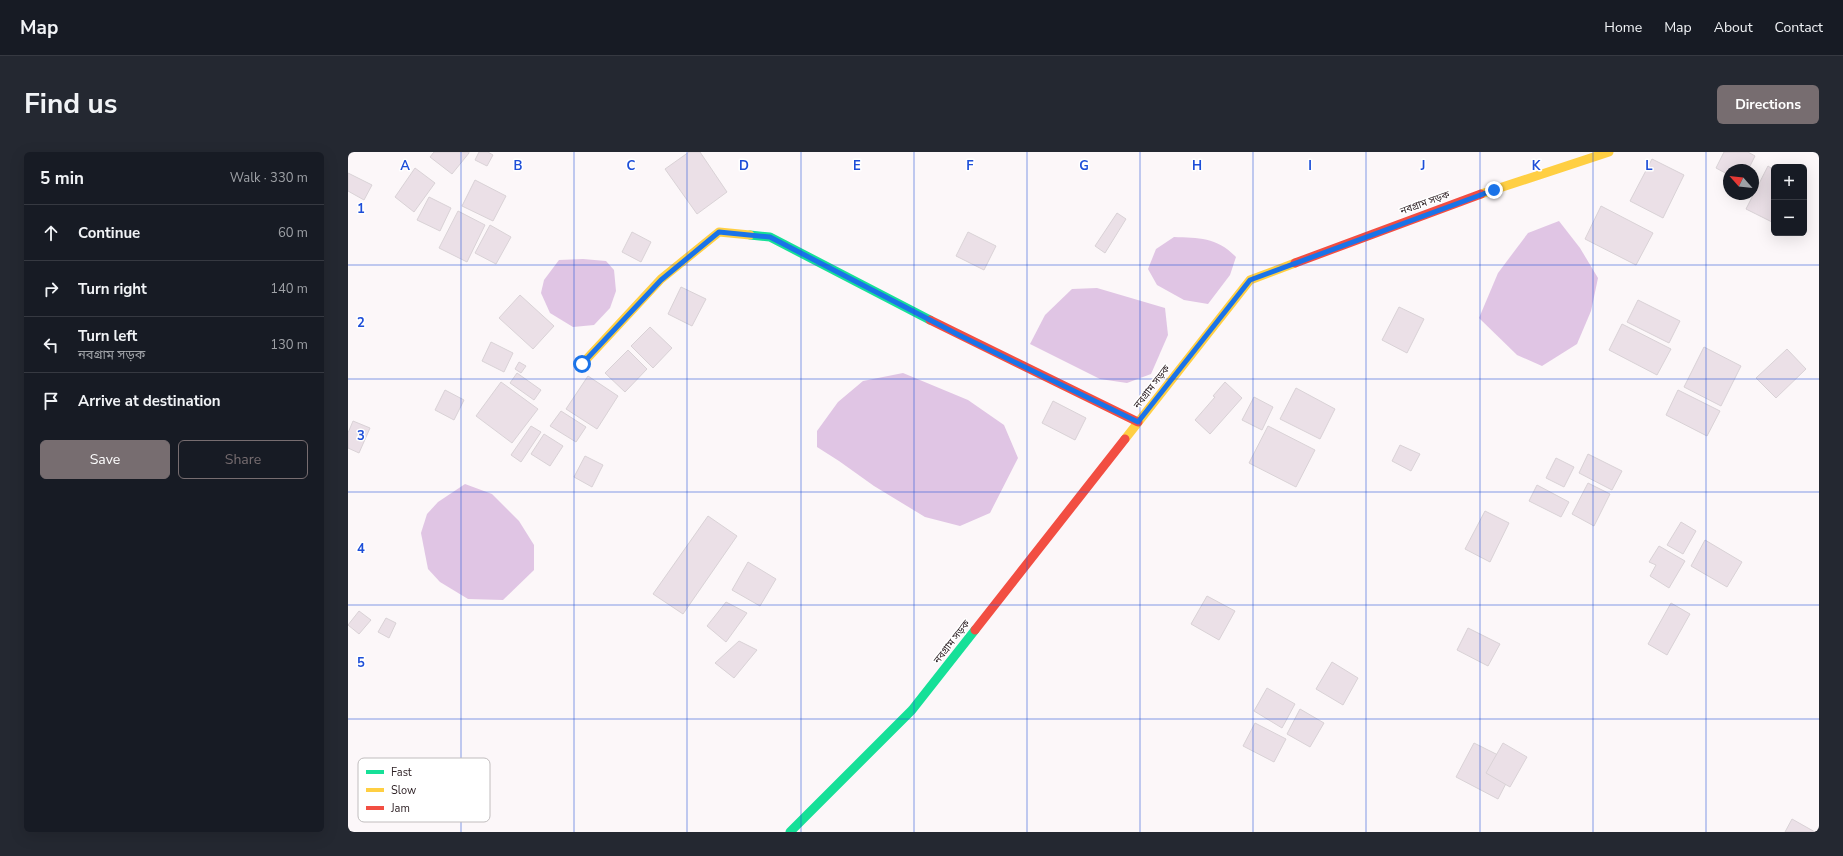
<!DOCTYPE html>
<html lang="en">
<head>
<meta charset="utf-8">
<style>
	:root { --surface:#171b24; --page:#242831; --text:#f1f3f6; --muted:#9ea1a6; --line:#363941; --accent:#776d70 }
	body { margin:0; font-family:"Nunito Sans","Noto Sans Bengali",sans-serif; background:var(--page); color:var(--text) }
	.controls { position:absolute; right:12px; top:12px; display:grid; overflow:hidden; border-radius:6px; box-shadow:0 4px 16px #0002 }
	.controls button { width:36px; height:36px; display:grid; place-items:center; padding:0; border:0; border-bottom:1px solid var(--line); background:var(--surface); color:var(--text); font:20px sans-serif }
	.compass { position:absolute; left:1375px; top:12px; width:36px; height:36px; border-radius:50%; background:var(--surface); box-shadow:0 4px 16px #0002; rotate:297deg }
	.stop { position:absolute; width:12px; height:12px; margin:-9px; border:3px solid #1a73e8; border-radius:50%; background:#fff }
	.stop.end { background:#1a73e8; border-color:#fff; box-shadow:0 1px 4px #0008 }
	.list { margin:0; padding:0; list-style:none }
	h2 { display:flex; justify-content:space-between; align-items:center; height:52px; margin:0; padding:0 16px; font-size:17px }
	h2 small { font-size:13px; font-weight:400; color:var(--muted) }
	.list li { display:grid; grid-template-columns:26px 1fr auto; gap:12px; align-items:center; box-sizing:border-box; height:56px; padding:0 16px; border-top:1px solid var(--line) }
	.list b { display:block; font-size:15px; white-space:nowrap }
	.list p { margin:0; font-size:13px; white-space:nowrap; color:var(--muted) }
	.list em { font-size:13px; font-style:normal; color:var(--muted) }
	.actions { display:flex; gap:8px; padding:12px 16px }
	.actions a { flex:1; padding:9px 0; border:1px solid var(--accent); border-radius:6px; text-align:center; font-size:14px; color:var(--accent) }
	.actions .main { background:var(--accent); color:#fff }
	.icon { flex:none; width:22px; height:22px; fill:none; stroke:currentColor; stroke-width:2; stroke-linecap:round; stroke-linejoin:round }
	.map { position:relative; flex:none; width:1471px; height:680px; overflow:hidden; border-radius:6px }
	header { display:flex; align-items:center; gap:24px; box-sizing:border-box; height:56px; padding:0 20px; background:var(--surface); border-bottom:1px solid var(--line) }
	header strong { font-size:19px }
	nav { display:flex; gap:22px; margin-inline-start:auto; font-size:14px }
	.intro { display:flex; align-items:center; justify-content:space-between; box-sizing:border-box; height:96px; padding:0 24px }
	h1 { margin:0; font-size:28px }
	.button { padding:10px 18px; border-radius:6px; background:var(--accent); color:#fff; font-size:14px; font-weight:700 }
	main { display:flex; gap:24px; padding:0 24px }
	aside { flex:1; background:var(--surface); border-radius:6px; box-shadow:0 4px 16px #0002 }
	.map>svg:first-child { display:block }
	.water { fill:#e0c5e4 }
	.building { fill:#ebe0e7; stroke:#d9d2d6 }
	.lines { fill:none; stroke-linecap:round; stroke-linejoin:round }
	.fast { stroke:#16e098; stroke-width:9 }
	.slow { stroke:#ffcf43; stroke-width:9 }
	.jam { stroke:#f24e42; stroke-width:9 }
	.route { stroke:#1a73e8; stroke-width:5 }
	.grid { fill:none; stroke:#1d4ed8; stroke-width:1; stroke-opacity:0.55 }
	.labels { text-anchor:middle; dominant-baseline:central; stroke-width:3; stroke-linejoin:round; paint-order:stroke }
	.street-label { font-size:10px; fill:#302327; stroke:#fff }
	.key { fill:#fff; stroke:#c1bdbe; stroke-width:1 }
	.key-label { font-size:11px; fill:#302327 }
	.grid-label { font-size:13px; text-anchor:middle; font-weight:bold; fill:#1d4ed8; stroke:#fff; stroke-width:3; stroke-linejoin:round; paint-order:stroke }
</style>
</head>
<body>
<header>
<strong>Map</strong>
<nav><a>Home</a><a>Map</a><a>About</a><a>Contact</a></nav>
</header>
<div class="intro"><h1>Find us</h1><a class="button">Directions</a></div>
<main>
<aside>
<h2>5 min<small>Walk · 330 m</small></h2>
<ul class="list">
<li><svg class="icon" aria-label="ahead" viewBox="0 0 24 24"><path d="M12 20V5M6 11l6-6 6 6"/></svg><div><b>Continue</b></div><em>60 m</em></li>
<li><svg class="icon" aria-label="right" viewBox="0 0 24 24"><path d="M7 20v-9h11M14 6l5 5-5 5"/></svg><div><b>Turn right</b></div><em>140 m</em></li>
<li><svg class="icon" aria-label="left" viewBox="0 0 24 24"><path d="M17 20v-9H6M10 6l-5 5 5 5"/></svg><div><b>Turn left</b><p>নবগ্রাম সড়ক</p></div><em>130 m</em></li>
<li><svg class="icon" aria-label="arrive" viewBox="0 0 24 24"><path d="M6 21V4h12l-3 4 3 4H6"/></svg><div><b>Arrive at destination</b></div></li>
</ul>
<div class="actions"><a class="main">Save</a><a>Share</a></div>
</aside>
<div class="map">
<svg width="1471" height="680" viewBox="0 0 1471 680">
	<rect width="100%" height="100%" fill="#fcf7f9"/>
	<g class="water">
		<polygon points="1211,69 1232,96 1250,126 1243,159 1229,192 1194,214 1169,203 1131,166 1150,121 1180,81"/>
		<path d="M 826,85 C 851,86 869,85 888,105 L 882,123 L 860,152 L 836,148 L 809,133 L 800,117 L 808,97 Z"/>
		<polygon points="235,107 258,109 266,118 268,139 262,156 246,173 225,175 202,161 193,141 196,128 211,108"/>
		<polygon points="749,136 817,156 820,183 803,222 779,231 752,227 682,192 697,163 724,137"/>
		<polygon points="555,221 620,248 656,273 670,306 642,361 612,374 577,365 526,334 491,309 469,295 469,279 490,250 515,229"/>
		<polygon points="117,332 144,342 171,369 186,393 186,418 155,448 120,447 92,430 80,417 73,381 79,362 90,350"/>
	</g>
	<g class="building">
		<polygon points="86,0 121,0 121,1 104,22 82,5"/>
		<polygon points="131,0 140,0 145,3 139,14 127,8"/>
		<polygon points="341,0 352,0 379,40 349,62 317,17"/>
		<polygon points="1376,0 1400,0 1407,4 1400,18 1381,18 1381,23 1368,16"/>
		<polygon points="1304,7 1336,23 1315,66 1282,49"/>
		<polygon points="1420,14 1426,18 1426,71 1398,57"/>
		<polygon points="67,16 87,31 66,60 47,45"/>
		<polygon points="0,21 24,33 16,48 0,39"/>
		<polygon points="127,28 158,44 145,69 114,54"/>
		<polygon points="81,45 103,56 92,79 69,68"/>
		<polygon points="1253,54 1305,81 1288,113 1237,87"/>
		<polygon points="110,59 137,73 119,110 91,96"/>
		<polygon points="769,61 778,67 757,101 747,94"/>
		<polygon points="142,73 163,85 148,112 127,101"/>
		<polygon points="284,80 303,90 293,110 274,100"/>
		<polygon points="620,80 648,94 636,118 608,104"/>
		<polygon points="333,135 358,147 344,174 320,162"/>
		<polygon points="172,143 206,174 185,197 151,166"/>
		<polygon points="1290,148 1332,169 1321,191 1279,170"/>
		<polygon points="1051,155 1076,167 1059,201 1034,188"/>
		<polygon points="1274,172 1323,197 1309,223 1261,198"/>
		<polygon points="302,175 324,196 305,216 283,194"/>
		<polygon points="143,190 165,201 156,220 134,209"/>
		<polygon points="1356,195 1393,214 1373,254 1336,235"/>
		<polygon points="1439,197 1458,217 1428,246 1408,226"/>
		<polygon points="280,198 299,217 277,240 257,221"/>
		<polygon points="171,210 178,214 173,221 167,217"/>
		<polygon points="169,221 193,238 186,248 162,231"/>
		<polygon points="240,224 270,244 249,277 218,257"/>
		<polygon points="153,230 190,257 164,291 128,264"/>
		<polygon points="877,230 894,246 862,282 847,268 867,245 865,244"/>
		<polygon points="948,236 987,257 972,287 932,267"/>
		<polygon points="97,238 116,248 106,268 87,258"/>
		<polygon points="1330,238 1372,259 1359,284 1318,263"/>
		<polygon points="906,245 925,255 914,278 894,268"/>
		<polygon points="705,249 738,266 727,288 694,271"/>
		<polygon points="213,259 238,275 228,290 202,274"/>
		<polygon points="5,269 22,276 11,301 0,296 0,281"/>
		<polygon points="183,274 193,280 173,310 163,303"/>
		<polygon points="920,274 967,298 948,335 901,311"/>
		<polygon points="196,282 215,294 202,314 183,302"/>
		<polygon points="1052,293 1072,302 1063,319 1044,309"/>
		<polygon points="1240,302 1274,319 1264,338 1231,321"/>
		<polygon points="237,304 255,313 244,335 226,325"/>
		<polygon points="1208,306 1226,315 1216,335 1198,326"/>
		<polygon points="1240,331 1262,342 1246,374 1224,362"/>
		<polygon points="1189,333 1221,350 1213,365 1181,349"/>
		<polygon points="1137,359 1161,371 1142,410 1117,397"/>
		<polygon points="360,364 389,384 335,462 305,442"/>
		<polygon points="1333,370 1348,379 1335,402 1319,393"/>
		<polygon points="1357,388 1394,410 1379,435 1343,414"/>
		<polygon points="1311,394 1337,409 1321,436 1302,424 1308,413 1301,410"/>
		<polygon points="400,410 428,427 412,454 384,438"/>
		<polygon points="859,444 887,459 871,488 843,472"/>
		<polygon points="378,450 399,461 378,490 359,474"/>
		<polygon points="1323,451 1342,462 1319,503 1300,492"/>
		<polygon points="11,459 23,468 11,482 0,473"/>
		<polygon points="38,466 48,471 41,486 30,480"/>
		<polygon points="1120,476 1152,492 1140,514 1109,498"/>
		<polygon points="391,489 409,498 386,526 367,511"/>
		<polygon points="984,510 1010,526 995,553 968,537"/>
		<polygon points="919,536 947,552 934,576 906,559"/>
		<polygon points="952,557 976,571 962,595 939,582"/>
		<polygon points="907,571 938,587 926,610 895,594"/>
		<polygon points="1126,591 1168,612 1150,647 1108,625"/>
		<polygon points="1155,591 1179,605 1162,635 1138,621"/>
		<polygon points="1444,667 1467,680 1437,680"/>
	</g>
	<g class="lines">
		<g class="fast">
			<polyline points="402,83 422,85 582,168"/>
			<polyline points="442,680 564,558 627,478"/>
		</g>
		<g class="slow">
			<polyline points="1133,42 1261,0"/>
			<polyline points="234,212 313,127 371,80 402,83"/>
			<polyline points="777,287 902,128 947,111"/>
		</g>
		<g class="jam">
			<polyline points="947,111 1133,42"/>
			<polyline points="582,168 790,270"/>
			<polyline points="627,478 777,287"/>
		</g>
	</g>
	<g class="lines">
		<polyline class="route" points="234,212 313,128 371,80 422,85 611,183 790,270 902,128 1146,38"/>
	</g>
	<path class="grid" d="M 113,0 L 113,680M 226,0 L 226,680M 339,0 L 339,680M 453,0 L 453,680M 566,0 L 566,680M 679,0 L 679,680M 792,0 L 792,680M 905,0 L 905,680M 1018,0 L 1018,680M 1132,0 L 1132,680M 1245,0 L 1245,680M 1358,0 L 1358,680M 0,113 L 1471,113M 0,227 L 1471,227M 0,340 L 1471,340M 0,453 L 1471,453M 0,567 L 1471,567"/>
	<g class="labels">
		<g class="street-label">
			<text transform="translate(1077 51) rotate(-20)">নবগ্রাম সড়ক</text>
			<text transform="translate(804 235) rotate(-52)">নবগ্রাম সড়ক</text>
			<text transform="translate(604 490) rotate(-52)">নবগ্রাম সড়ক</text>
		</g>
	</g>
	<rect x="10" y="606" width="132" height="64" rx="6" class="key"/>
	<rect x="18" y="618" width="18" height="4" fill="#16e098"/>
	<rect x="18" y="636" width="18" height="4" fill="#ffcf43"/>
	<rect x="18" y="654" width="18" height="4" fill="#f24e42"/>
	<g class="key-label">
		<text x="43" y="624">Fast</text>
		<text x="43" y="642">Slow</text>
		<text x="43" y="660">Jam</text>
	</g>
	<g class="grid-label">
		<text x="57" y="18">A</text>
		<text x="170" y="18">B</text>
		<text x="283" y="18">C</text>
		<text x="396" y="18">D</text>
		<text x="509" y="18">E</text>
		<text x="622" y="18">F</text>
		<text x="736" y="18">G</text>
		<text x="849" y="18">H</text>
		<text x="962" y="18">I</text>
		<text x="1075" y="18">J</text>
		<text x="1188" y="18">K</text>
		<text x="1301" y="18">L</text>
		<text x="13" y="61">1</text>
		<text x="13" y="175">2</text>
		<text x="13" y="288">3</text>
		<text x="13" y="401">4</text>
		<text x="13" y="515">5</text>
	</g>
</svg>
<div class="controls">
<button>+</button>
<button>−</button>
</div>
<svg class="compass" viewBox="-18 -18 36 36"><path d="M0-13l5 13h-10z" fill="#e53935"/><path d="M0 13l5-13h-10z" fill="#9ea1a6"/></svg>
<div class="stop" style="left:234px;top:212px"></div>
<div class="stop end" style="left:1146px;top:38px"></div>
</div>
</main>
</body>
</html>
